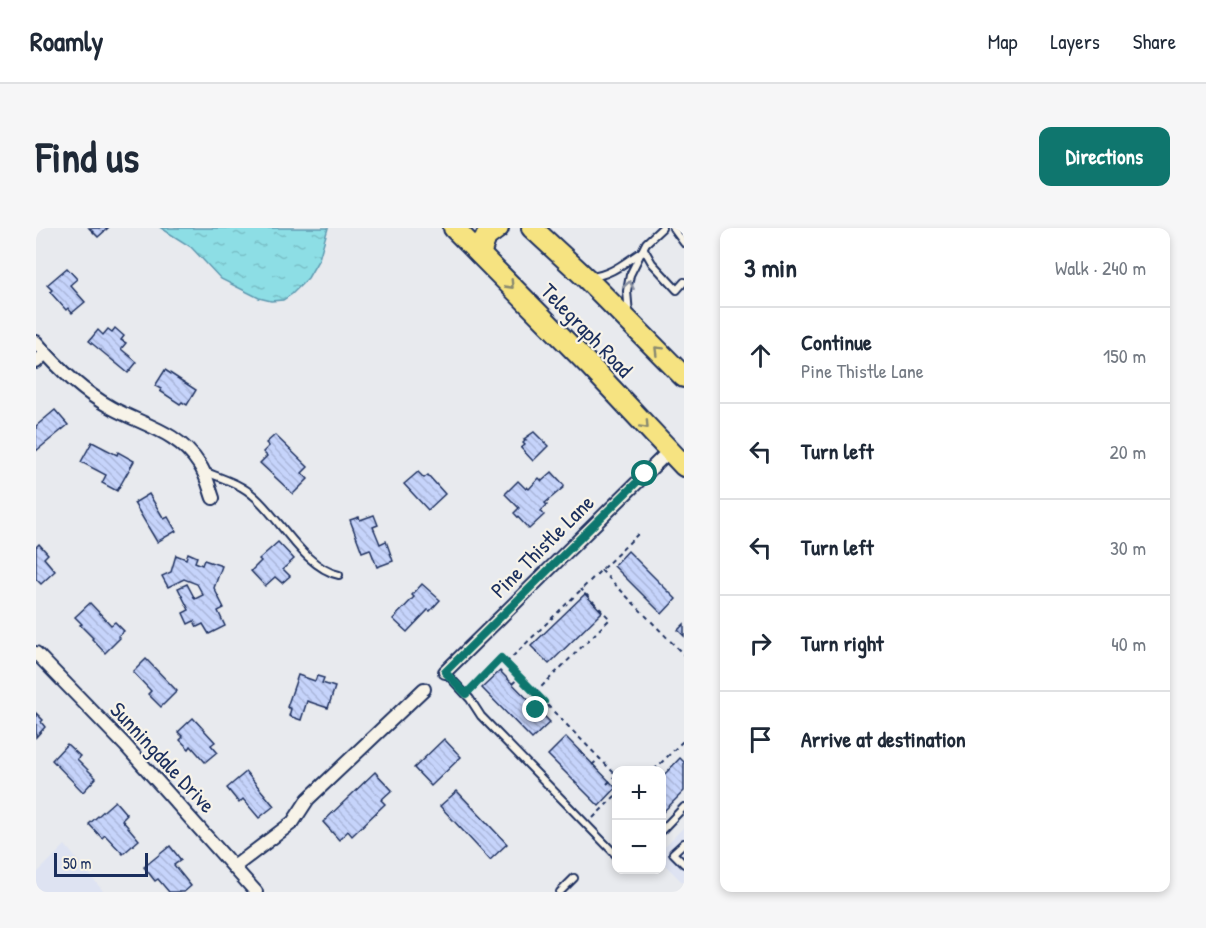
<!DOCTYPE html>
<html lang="en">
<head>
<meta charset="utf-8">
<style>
	:root { --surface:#fff; --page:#f6f6f7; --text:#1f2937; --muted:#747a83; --line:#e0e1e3; --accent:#0f766e }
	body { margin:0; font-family:"Patrick Hand",sans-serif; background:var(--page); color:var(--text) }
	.controls { position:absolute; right:18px; bottom:18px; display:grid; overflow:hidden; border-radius:12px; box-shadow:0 3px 9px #0003 }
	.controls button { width:54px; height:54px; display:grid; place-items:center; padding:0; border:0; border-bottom:2px solid var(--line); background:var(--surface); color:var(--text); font:30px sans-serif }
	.scale { position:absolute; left:18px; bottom:15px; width:94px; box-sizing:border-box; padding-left:6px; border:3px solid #1b2f5e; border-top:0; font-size:16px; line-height:21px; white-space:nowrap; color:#1b2f5e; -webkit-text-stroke:4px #f7f3e8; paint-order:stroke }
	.stop { position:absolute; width:18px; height:18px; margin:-14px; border:4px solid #0f766e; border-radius:50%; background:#fff }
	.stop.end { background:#0f766e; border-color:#fff; box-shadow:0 2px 6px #0008 }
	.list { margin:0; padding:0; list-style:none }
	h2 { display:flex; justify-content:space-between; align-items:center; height:78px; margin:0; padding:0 24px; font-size:26px }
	h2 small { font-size:20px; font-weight:400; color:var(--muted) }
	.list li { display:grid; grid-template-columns:39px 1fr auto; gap:18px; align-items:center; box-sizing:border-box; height:96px; padding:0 24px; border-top:2px solid var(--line) }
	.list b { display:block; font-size:22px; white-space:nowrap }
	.list p { margin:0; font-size:20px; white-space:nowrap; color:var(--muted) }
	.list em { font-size:20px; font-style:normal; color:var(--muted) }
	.icon { flex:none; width:33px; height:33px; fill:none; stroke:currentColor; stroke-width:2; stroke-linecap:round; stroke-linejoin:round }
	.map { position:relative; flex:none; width:648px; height:664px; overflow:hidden; border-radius:12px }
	header { display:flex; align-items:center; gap:36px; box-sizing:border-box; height:84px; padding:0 30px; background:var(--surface); border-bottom:2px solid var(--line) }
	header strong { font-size:28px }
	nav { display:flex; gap:33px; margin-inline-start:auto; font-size:21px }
	.intro { display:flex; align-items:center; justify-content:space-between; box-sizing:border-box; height:144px; padding:0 36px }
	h1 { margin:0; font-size:42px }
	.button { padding:15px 27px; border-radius:12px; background:var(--accent); color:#fff; font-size:21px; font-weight:700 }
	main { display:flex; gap:36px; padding:0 36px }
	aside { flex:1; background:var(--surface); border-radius:12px; box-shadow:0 3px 9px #0003 }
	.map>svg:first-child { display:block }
	.built { fill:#dee3f2 }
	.water { fill:url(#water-ripples); stroke:#5f98af; stroke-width:1.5 }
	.building { fill:url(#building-back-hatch); stroke:#1b2f5e; stroke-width:1.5 }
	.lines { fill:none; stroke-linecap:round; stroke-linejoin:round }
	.service-casing { stroke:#1b2f5e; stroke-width:10 }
	.minor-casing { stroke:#1b2f5e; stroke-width:16 }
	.trunk-casing { stroke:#1b2f5e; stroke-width:24 }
	.path { stroke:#1b2f5e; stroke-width:2; stroke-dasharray:4.5 4.5; stroke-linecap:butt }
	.service { stroke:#f7f3e8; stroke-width:6 }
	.minor { stroke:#f7f3e8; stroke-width:12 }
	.trunk { stroke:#f6e381; stroke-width:20 }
	.oneway { stroke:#888970 }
	.oneway2 { stroke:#8991a3 }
	.route { stroke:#0f766e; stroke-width:8 }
	.labels { text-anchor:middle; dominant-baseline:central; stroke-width:4.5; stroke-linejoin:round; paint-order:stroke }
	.street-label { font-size:22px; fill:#1b2f5e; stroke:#f7f3e8 }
</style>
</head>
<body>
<header>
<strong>Roamly</strong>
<nav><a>Map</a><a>Layers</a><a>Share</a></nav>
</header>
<div class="intro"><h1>Find us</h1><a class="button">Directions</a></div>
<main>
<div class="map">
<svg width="648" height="664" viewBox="0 0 648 664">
	<defs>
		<pattern id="water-ripples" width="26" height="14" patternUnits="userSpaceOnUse" patternTransform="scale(1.5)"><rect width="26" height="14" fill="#8ddee5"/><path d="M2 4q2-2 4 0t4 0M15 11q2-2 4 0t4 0" fill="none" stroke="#79bfc7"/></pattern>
		<pattern id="building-back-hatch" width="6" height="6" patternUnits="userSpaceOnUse" patternTransform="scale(1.5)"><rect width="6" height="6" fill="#c6d4fb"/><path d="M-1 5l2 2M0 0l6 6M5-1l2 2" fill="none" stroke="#aab6da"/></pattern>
	</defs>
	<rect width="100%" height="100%" fill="#e8eaee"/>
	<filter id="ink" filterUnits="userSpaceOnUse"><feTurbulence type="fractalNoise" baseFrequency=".0167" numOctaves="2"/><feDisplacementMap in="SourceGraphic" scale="12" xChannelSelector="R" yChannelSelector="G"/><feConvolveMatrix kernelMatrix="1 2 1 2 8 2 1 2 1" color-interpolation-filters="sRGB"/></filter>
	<g filter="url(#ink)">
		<g class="built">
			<polygon points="648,599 648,656 626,634 626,621"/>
			<polygon points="29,617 68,664 0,664 0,646"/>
		</g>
		<polygon class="water" points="125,0 292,0 283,31 272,50 256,66 247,72 235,73 223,70 185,51 155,19"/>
		<g class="building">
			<polygon points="53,0 72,0 62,9"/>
			<polygon points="31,40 41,51 34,57 49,74 36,85 32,80 30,82 14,64 16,62 11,57"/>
			<polygon points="79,100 88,108 85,112 90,115 85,121 101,134 92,145 53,113 62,102 67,107 72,101 76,104"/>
			<polygon points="129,142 160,162 151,177 146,174 144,176 124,163 125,161 119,158"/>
			<polygon points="19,182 32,197 0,223 0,198"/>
			<polygon points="498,204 512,218 497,233 485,220 489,217 487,215 490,212 488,211"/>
			<polygon points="239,207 272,239 266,245 272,251 257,266 224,235 231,228 227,224 233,218 230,215"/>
			<polygon points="56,214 81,227 82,224 98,233 81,263 66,255 70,247 45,234"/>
			<polygon points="382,244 388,250 392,247 409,266 392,282 368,256"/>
			<polygon points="516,244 528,257 528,259 509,275 511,277 505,283 508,287 493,301 478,285 483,280 469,266 482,253 490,261 491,259 493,261 503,250 506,253"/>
			<polygon points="113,266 128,291 132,289 140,303 121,314 98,275"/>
			<polygon points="338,287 342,297 337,299 344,316 350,313 357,333 341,339 334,321 326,324 314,292 323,289 324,292"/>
			<polygon points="242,314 258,331 247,341 254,348 246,355 239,349 229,358 215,343 225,333 223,331"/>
			<polygon points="3,316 12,326 8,330 19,343 5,356 0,351 0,319"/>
			<polygon points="592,323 640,371 626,386 578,338"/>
			<polygon points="152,325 161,329 159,334 166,337 168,332 186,338 178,360 188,380 182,383 189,398 173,406 167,396 161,399 158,393 152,396 147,385 153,382 142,360 151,356 159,371 167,367 161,356 148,351 132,359 126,348 135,344 140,327 150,331"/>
			<polygon points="386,356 404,372 394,383 392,382 371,404 357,391 378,369 376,367"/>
			<polygon points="549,366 566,384 513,436 495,418"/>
			<polygon points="54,375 75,397 79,394 88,403 82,408 84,410 69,425 56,411 57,410 44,397 46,396 39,389"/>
			<polygon points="648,396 648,408 642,402"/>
			<polygon points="110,431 141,463 125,479 112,466 115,463 97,444"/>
			<polygon points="464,443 514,494 496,511 446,460"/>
			<polygon points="262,447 279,453 281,448 288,450 286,455 299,459 292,480 271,473 265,492 253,488 255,481 251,479"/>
			<polygon points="0,485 7,492 5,494 9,499 0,509"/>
			<polygon points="157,490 179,514 175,517 181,524 169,534 155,518 153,521 144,512 147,509 142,504"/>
			<polygon points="530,509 580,560 563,578 512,527"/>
			<polygon points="408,511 425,529 395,558 378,540"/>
			<polygon points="31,516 44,528 41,531 60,550 47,564 16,532"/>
			<polygon points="644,530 648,534 648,563 626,585 626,549"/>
			<polygon points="210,544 238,578 223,590 207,571 203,575 191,560"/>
			<polygon points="339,544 356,562 345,572 349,576 316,608 312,603 303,612 287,594"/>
			<polygon points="421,563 471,616 454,632 404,578"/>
			<polygon points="79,573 91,587 86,592 103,612 87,626 69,607 66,610 53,596"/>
			<polygon points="134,618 145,632 138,637 155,658 148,664 133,664 122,651 119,653 108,639"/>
		</g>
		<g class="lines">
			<g class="service-casing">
				<g id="service">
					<polyline points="637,0 648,15"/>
					<polyline points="608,21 616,35 641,62 648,54"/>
					<path d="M 554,49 C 576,47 589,34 608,22"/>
					<polyline points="593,86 591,63 594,47 610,15 626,0"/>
					<path d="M 170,244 C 188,251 205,256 219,269 C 245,292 269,340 303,347"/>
					<polyline points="409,444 434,471 445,488 580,627"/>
					<polyline points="626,602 648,579"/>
					<polyline points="648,615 637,625 648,636"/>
					<polyline points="524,664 538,650"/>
				</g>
			</g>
			<g class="minor-casing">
				<g id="minor">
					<path d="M 0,114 C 21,139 47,164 76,180 C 107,197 143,204 163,236 C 170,245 173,259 177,270"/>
					<polyline points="0,134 9,125"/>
					<polyline points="0,425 89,517 220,664"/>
					<polyline points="409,444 633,223"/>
					<polyline points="198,639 257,594 272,571 388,461"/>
				</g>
			</g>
			<g class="trunk-casing">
				<g id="trunk">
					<polyline points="418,0 554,138 648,238"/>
					<polyline points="496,0 550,50 648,149"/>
					<polyline points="444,26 450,9 462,0"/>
				</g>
			</g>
			<g class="path">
				<polyline points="565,342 648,427"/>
				<polyline points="470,435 602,306"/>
				<polyline points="476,456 484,449"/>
				<polyline points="436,460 465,430 580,547"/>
				<polyline points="499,465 574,391 545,361"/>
				<polyline points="500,481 508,474"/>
				<polyline points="556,537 564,530"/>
				<polyline points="618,542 648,512"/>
				<polyline points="571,556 580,547"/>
				<polyline points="557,590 580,567"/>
			</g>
			<use href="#service" class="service"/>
			<use href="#minor" class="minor"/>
			<use href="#trunk" class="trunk"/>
		</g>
		<defs><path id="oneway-chevron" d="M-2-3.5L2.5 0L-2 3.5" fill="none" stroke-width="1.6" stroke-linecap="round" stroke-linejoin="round" transform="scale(1.5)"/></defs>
		<g class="oneway">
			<use href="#oneway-chevron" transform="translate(474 57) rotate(46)"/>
			<use href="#oneway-chevron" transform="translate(622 122) rotate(-135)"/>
			<use href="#oneway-chevron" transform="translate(609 197) rotate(47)"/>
		</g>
		<use class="oneway2" href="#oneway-chevron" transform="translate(593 57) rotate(-80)"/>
	</g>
	<g class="lines" filter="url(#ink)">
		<polyline class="route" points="500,482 508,474 465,430 430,466 409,444 609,246"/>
	</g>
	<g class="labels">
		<g class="street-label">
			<text transform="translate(551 102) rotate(46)">Telegraph Road</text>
			<text transform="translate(506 318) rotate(-45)">Pine Thistle Lane</text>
			<text transform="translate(127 529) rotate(47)">Sunningdale Drive</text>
		</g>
	</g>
</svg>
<div class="controls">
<button>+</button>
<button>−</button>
</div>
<div class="scale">50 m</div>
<div class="stop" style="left:609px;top:246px"></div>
<div class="stop end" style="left:500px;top:482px"></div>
</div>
<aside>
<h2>3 min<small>Walk · 240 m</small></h2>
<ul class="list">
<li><svg class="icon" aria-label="ahead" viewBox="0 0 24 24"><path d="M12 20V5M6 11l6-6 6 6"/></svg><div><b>Continue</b><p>Pine Thistle Lane</p></div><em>150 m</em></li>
<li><svg class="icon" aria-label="left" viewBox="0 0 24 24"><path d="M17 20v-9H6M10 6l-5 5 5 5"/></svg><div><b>Turn left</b></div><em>20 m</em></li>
<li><svg class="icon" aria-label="left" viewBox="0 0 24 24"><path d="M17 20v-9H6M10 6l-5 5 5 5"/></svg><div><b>Turn left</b></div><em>30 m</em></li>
<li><svg class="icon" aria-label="right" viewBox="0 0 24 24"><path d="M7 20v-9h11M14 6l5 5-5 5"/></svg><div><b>Turn right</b></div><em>40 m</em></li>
<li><svg class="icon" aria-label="arrive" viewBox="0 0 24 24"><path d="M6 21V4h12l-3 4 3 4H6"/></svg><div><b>Arrive at destination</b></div></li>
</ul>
</aside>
</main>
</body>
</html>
